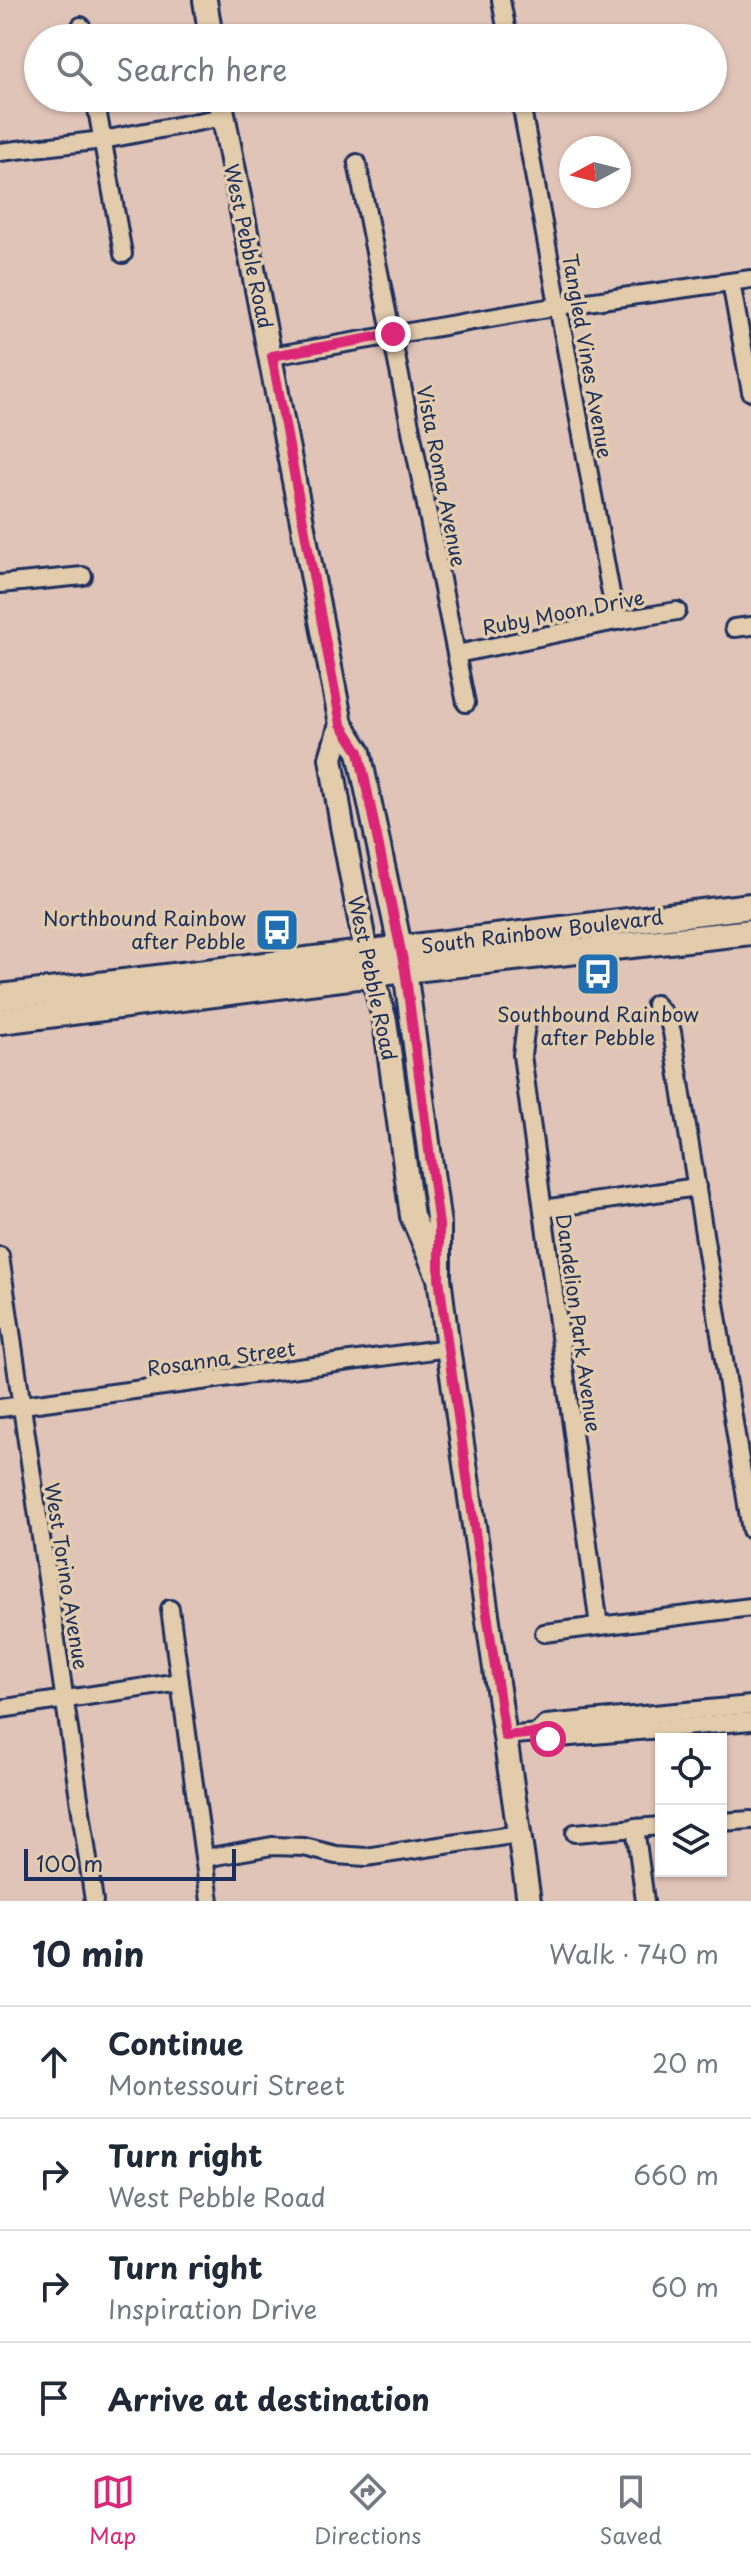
<!DOCTYPE html>
<html lang="en">
<head>
<meta charset="utf-8">
<style>
	:root { --surface:#fff; --page:#f2f2f3; --text:#1f2937; --muted:#747a83; --line:#e0e1e3; --accent:#db2777 }
	body { margin:0; font-family:"Playpen Sans",sans-serif; background:var(--page); color:var(--text) }
	.controls { position:absolute; right:24px; bottom:24px; display:grid; overflow:hidden; border-radius:0px; box-shadow:0 2px 6px #0004 }
	.controls button { width:72px; height:72px; display:grid; place-items:center; padding:0; border:0; border-bottom:2px solid var(--line); background:var(--surface); color:var(--text); font:40px sans-serif }
	.compass { position:absolute; left:559px; top:136px; width:72px; height:72px; border-radius:50%; background:var(--surface); box-shadow:0 2px 6px #0004; rotate:263deg }
	.scale { position:absolute; left:24px; bottom:20px; width:212px; box-sizing:border-box; padding-left:8px; border:4px solid #1b2f5e; border-top:0; font-size:22px; line-height:28px; white-space:nowrap; color:#1b2f5e; -webkit-text-stroke:6px #e3ccac; paint-order:stroke }
	.stop { position:absolute; width:24px; height:24px; margin:-18px; border:6px solid #db2777; border-radius:50%; background:#fff }
	.stop.end { background:#db2777; border-color:#fff; box-shadow:0 2px 8px #0008 }
	.list { margin:0; padding:0; list-style:none }
	h2 { display:flex; justify-content:space-between; align-items:center; height:104px; margin:0; padding:0 32px; font-size:34px }
	h2 small { font-size:26px; font-weight:400; color:var(--muted) }
	.list li { display:grid; grid-template-columns:52px 1fr auto; gap:24px; align-items:center; box-sizing:border-box; height:112px; padding:0 32px; border-top:2px solid var(--line) }
	.list b { display:block; font-size:30px; white-space:nowrap }
	.list p { margin:0; font-size:26px; white-space:nowrap; color:var(--muted) }
	.list em { font-size:26px; font-style:normal; color:var(--muted) }
	.icon { flex:none; width:44px; height:44px; fill:none; stroke:currentColor; stroke-width:2; stroke-linecap:round; stroke-linejoin:round }
	.map { position:relative; flex:none; width:751px; height:1901px; overflow:hidden }
	.search { position:absolute; background:var(--surface); box-shadow:0 2px 6px #0004; left:24px; right:24px; top:24px; height:88px; display:flex; align-items:center; gap:20px; box-sizing:border-box; padding:0 28px; border-radius:44px; color:var(--muted); font-size:30px }
	.sheet { height:552px; background:var(--surface) }
	nav { display:flex; justify-content:space-around; align-items:center; box-sizing:border-box; height:112px; border-top:2px solid var(--line); background:var(--surface); font-size:22px; color:var(--muted) }
	nav a { display:grid; justify-items:center; gap:4px }
	nav .on { color:var(--accent) }
	.map>svg:first-child { display:block }
	.lines { fill:none; stroke-linecap:round; stroke-linejoin:round }
	.street-casing { stroke:#1b2f5e; stroke-width:22 }
	.secondary-casing { stroke:#1b2f5e; stroke-width:28 }
	.primary-casing { stroke:#1b2f5e; stroke-width:30 }
	.street { stroke:#e3ccac; stroke-width:16 }
	.secondary { stroke:#e3ccac; stroke-width:22 }
	.primary { stroke:#e3ccac; stroke-width:24 }
	.route { stroke:#db2777; stroke-width:10 }
	.labels { text-anchor:middle; dominant-baseline:central; stroke-width:7; stroke-linejoin:round; paint-order:stroke }
	.street-label { font-size:20px; fill:#1b2f5e; stroke:#e3ccac }
	.poi-label { font-size:20px; fill:#1b2f5e; stroke:#e3ccac; text-anchor:end }
</style>
</head>
<body>
<div class="map">
<svg width="751" height="1901" viewBox="0 0 751 1901">
	<rect width="100%" height="100%" fill="#e1c4b8"/>
	<filter id="ink" filterUnits="userSpaceOnUse"><feTurbulence type="fractalNoise" baseFrequency=".0125" numOctaves="2"/><feDisplacementMap in="SourceGraphic" scale="16" xChannelSelector="R" yChannelSelector="G"/><feConvolveMatrix kernelMatrix="1 2 1 2 8 2 1 2 1" color-interpolation-filters="sRGB"/></filter>
	<g filter="url(#ink)">
		<g class="lines">
			<g class="street-casing">
				<g id="street">
					<polyline points="501,0 508,38"/>
					<polyline points="81,26 83,38"/>
					<polyline points="95,98 123,254"/>
					<polyline points="520,98 616,621"/>
					<polyline points="0,152 103,140 223,117"/>
					<polyline points="357,163 466,703"/>
					<polyline points="731,282 751,392"/>
					<polyline points="272,356 559,306 751,279"/>
					<polyline points="0,584 83,576"/>
					<polyline points="734,628 751,626"/>
					<polyline points="457,654 616,621 677,611"/>
					<polyline points="655,1004 668,1019 672,1032 751,1530"/>
					<polyline points="526,1024 522,1055 599,1626"/>
					<polyline points="543,1209 697,1187"/>
					<polyline points="0,1256 94,1901"/>
					<polyline points="0,1408 448,1348"/>
					<polyline points="170,1609 210,1901"/>
					<polyline points="544,1633 751,1607"/>
					<polyline points="0,1709 180,1682"/>
					<polyline points="537,1733 546,1724 751,1705"/>
					<polyline points="505,1736 537,1733 548,1739 751,1721"/>
					<polyline points="721,1822 751,1820"/>
					<polyline points="635,1827 645,1901"/>
					<polyline points="575,1833 661,1826"/>
					<polyline points="205,1858 272,1846 304,1847 336,1855 366,1857 519,1834"/>
				</g>
			</g>
			<g class="secondary-casing">
				<g id="secondary">
					<polyline points="205,0 211,38"/>
					<polyline points="220,98 341,724"/>
					<polyline points="439,1278 412,1216 385,1021 366,952 342,826 331,758 341,724 359,752 405,970 439,1225 439,1278 448,1348 529,1901"/>
				</g>
			</g>
			<g class="primary-casing">
				<g id="primary">
					<polyline points="0,997 751,906"/>
					<polyline points="0,1021 405,970 751,932"/>
				</g>
			</g>
			<use href="#street" class="street"/>
			<use href="#secondary" class="secondary"/>
			<use href="#primary" class="primary"/>
		</g>
	</g>
	<g class="lines" filter="url(#ink)">
		<polyline class="route" points="393,334 272,356 341,724 359,752 405,970 439,1225 439,1278 448,1348 505,1736 537,1733 548,1739"/>
	</g>
	<defs>
		<g id="bus-square" transform="scale(2.3)"><rect x="-9" y="-9" width="18" height="18" rx="4" fill="#1f6fb2" stroke="#e3ccac"/><path d="M-5-6H5V4H4V6H2V4H-2V6H-4V4H-5ZM-3.5-4V0h7V-4ZM-3.5 1.2v1.5H-2V1.2ZM2 1.2v1.5H3.5V1.2Z" fill="#fff"/></g>
	</defs>
	<g fill-rule="evenodd">
		<use href="#bus-square" x="277" y="930"/>
		<use href="#bus-square" x="598" y="974"/>
	</g>
	<g class="labels">
		<g class="street-label">
			<text transform="translate(249 246) rotate(78)">West Pebble Road</text>
			<text transform="translate(588 356) rotate(80)">Tangled Vines Avenue</text>
			<text transform="translate(442 476) rotate(79)">Vista Roma Avenue</text>
			<text transform="translate(563 612) rotate(-11)">Ruby Moon Drive</text>
			<text transform="translate(542 931) rotate(-7)">South Rainbow Boulevard</text>
			<text transform="translate(373 978) rotate(78)">West Pebble Road</text>
			<text transform="translate(579 1323) rotate(82)">Dandelion Park Avenue</text>
			<text transform="translate(221 1358) rotate(-8)">Rosanna Street</text>
			<text transform="translate(67 1576) rotate(81)">West Torino Avenue</text>
		</g>
		<g class="poi-label">
			<text x="246" y="918">Northbound Rainbow<tspan x="246" dy="23">after Pebble</tspan></text>
			<text x="598" y="1014" text-anchor="middle">Southbound Rainbow<tspan x="598" dy="23">after Pebble</tspan></text>
		</g>
	</g>
</svg>
<div class="controls">
<button><svg class="icon" aria-label="locate" viewBox="0 0 24 24"><circle cx="12" cy="12" r="6"/><path d="M12 2v4M12 18v4M2 12h4M18 12h4"/></svg></button>
<button><svg class="icon" aria-label="layers" viewBox="0 0 24 24"><path d="M12 4l9 5-9 5-9-5zM3 14l9 5 9-5"/></svg></button>
</div>
<svg class="compass" viewBox="-18 -18 36 36"><path d="M0-13l5 13h-10z" fill="#e53935"/><path d="M0 13l5-13h-10z" fill="#747a83"/></svg>
<div class="scale">100 m</div>
<div class="stop" style="left:548px;top:1739px"></div>
<div class="stop end" style="left:393px;top:334px"></div>
<div class="search"><svg class="icon" aria-label="search" viewBox="0 0 24 24"><circle cx="10" cy="10" r="6"/><path d="M15 15l6 6"/></svg>Search here</div>
</div>
<section class="sheet">
<h2>10 min<small>Walk · 740 m</small></h2>
<ul class="list">
<li><svg class="icon" aria-label="ahead" viewBox="0 0 24 24"><path d="M12 20V5M6 11l6-6 6 6"/></svg><div><b>Continue</b><p>Montessouri Street</p></div><em>20 m</em></li>
<li><svg class="icon" aria-label="right" viewBox="0 0 24 24"><path d="M7 20v-9h11M14 6l5 5-5 5"/></svg><div><b>Turn right</b><p>West Pebble Road</p></div><em>660 m</em></li>
<li><svg class="icon" aria-label="right" viewBox="0 0 24 24"><path d="M7 20v-9h11M14 6l5 5-5 5"/></svg><div><b>Turn right</b><p>Inspiration Drive</p></div><em>60 m</em></li>
<li><svg class="icon" aria-label="arrive" viewBox="0 0 24 24"><path d="M6 21V4h12l-3 4 3 4H6"/></svg><div><b>Arrive at destination</b></div></li>
</ul>
</section>
<nav>
<a class="on"><svg class="icon" aria-label="map" viewBox="0 0 24 24"><path d="M3 6l6-2 6 2 6-2v14l-6 2-6-2-6 2zM9 4v14M15 6v14"/></svg>Map</a>
<a><svg class="icon" aria-label="directions" viewBox="0 0 24 24"><path d="M12 3l9 9-9 9-9-9zM9 14v-3h6M13 9l2 2-2 2"/></svg>Directions</a>
<a><svg class="icon" aria-label="saved" viewBox="0 0 24 24"><path d="M7 4h10v16l-5-4-5 4z"/></svg>Saved</a>
</nav>
</body>
</html>
